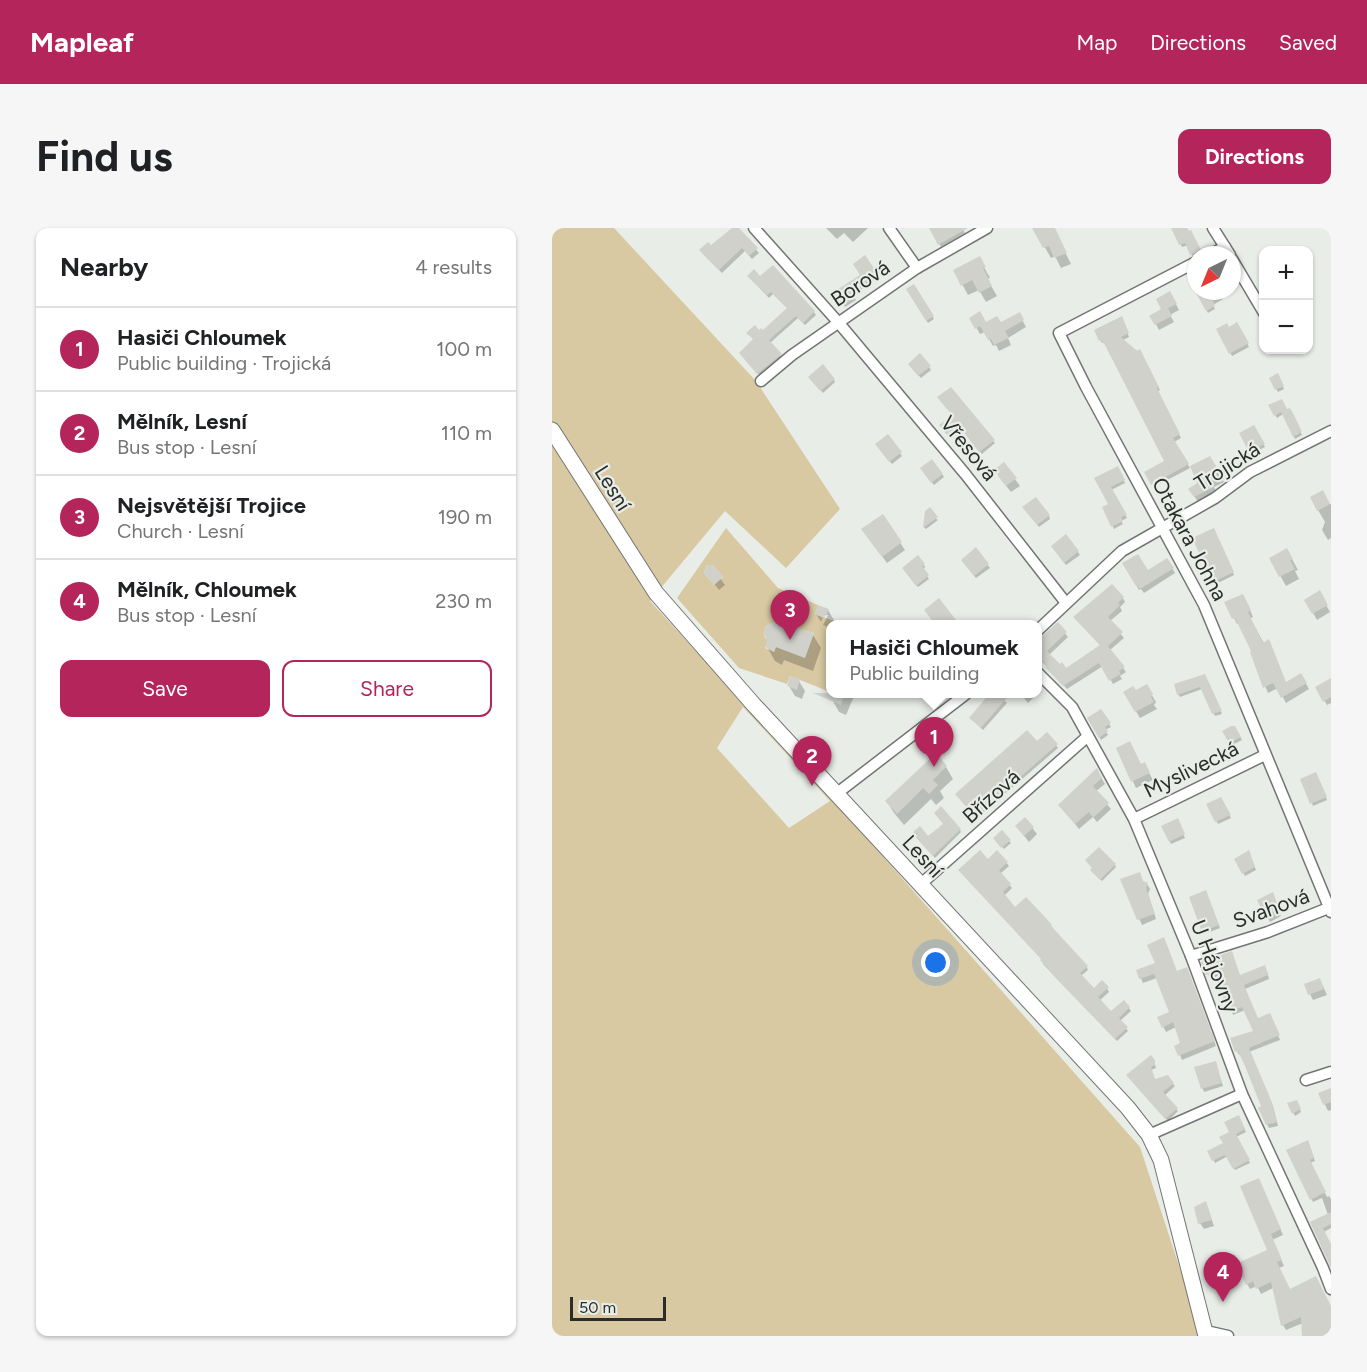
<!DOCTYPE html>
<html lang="en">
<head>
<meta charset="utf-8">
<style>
	:root { --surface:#fff; --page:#f6f6f6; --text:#202124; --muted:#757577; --line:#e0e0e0; --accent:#b3255b }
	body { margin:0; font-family:Figtree,sans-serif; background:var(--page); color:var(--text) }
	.controls { position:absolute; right:18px; top:18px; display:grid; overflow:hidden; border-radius:12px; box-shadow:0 2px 4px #0004 }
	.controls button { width:54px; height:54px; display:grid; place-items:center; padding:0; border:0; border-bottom:2px solid var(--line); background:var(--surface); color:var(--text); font:30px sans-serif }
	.compass { position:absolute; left:635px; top:18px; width:54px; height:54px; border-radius:50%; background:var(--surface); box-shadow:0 2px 4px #0004; rotate:223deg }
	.scale { position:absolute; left:18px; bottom:15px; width:96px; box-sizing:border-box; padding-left:6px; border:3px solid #2b2d2b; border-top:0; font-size:16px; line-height:21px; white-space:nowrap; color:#2b2d2b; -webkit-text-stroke:4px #e8ede7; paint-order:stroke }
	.you { position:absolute; left:384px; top:735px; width:21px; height:21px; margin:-15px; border:4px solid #fff; border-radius:50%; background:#1a73e8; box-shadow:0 0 0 9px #1a73e833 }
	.badge { display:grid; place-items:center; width:39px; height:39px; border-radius:50%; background:var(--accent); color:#fff; font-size:20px; font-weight:700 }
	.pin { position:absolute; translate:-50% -50px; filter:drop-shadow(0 2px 3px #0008) }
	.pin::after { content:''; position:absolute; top:32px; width:21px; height:18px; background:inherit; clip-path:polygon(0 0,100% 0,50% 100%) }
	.popup { position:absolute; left:274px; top:392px; width:216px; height:78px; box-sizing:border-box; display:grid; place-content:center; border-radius:12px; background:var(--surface); filter:drop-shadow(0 2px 4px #0005); font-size:20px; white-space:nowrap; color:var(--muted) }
	.popup b { font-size:22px; color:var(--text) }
	.popup::after { content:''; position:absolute; left:50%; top:100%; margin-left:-12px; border:12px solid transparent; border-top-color:var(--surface) }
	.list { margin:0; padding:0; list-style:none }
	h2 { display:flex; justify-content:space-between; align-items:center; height:78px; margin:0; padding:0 24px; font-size:26px }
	h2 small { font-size:20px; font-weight:400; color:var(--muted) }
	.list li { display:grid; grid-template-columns:39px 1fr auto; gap:18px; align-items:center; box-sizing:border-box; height:84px; padding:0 24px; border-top:2px solid var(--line) }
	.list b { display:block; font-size:22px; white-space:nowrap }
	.list p { margin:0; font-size:20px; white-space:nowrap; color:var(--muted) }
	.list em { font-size:20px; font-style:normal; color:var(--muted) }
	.actions { display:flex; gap:12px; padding:18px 24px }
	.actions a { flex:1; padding:14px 0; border:2px solid var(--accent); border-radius:12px; text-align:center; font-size:21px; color:var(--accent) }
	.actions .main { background:var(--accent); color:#fff }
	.map { position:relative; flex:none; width:779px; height:1108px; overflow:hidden; border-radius:12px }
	header { display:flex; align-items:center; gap:36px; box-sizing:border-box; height:84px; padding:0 30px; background:var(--accent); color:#fff }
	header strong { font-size:28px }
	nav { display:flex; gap:33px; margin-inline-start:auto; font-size:21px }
	.intro { display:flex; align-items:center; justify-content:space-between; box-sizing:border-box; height:144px; padding:0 36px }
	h1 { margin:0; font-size:42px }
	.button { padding:15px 27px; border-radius:12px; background:var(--accent); color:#fff; font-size:21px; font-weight:700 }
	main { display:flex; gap:36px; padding:0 36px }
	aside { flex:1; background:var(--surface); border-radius:12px; box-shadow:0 2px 4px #0004 }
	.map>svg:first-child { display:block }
	.green { fill:#d8c9a3; fill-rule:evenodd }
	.shadow { fill:#0003 }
	.building { fill:#d0d1cb }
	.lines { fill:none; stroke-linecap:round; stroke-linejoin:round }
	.street-casing { stroke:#727672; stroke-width:13 }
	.secondary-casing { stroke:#727672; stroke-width:17 }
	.street { stroke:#fff; stroke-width:10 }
	.secondary { stroke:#fff; stroke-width:15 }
	.labels { text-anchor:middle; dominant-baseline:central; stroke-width:4.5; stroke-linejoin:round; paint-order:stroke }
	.street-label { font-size:21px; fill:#2b2d2b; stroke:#e8ede7 }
</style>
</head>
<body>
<header>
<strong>Mapleaf</strong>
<nav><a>Map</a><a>Directions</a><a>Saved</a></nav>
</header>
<div class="intro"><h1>Find us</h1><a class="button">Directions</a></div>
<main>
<aside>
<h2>Nearby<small>4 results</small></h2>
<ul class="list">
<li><span class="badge">1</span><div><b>Hasiči Chloumek</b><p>Public building · Trojická</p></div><em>100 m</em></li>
<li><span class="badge">2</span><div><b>Mělník, Lesní</b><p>Bus stop · Lesní</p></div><em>110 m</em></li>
<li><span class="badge">3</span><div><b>Nejsvětější Trojice</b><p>Church · Lesní</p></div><em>190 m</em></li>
<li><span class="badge">4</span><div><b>Mělník, Chloumek</b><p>Bus stop · Lesní</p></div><em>230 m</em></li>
</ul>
<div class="actions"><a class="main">Save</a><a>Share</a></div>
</aside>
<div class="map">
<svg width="779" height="1108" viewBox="0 0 779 1108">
	<rect width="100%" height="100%" fill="#e8ede7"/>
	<g class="green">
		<path d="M 0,0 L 62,0 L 204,153 L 288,281 L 234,340 L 173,283 L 98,373 L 287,579 L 588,919 L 650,1108 L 0,1108 ZM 191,479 L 278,573 L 237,600 L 165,520 Z"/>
		<path d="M 174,300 L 226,360 L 266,377 L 263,386 L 290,396 L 278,396 L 278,464 L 238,448 L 235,456 L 187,440 L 125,370 ZM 155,337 L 161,337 L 171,349 L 162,357 L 152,345 ZM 221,395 L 232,400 L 233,397 L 262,405 L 253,430 L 224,419 L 222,424 L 213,420 L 216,411 L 213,410 L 212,404 L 214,398 Z"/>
	</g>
	<g class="shadow">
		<polygon points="182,0 185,0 207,25 200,31 193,23 170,45 151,26"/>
		<polygon points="274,0 316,0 301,14 292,5 285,11"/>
		<polygon points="378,0 410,0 413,5 389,19"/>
		<polygon points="486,0 501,0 519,36 509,40 503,28 499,30 484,4"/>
		<polygon points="621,0 634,0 636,5 639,4 649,25 641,29 636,17 630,19"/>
		<polygon points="313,29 326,50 301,67 304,72 293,79 285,64 310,48"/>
		<polygon points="427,30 438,50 435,51 445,68 434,74 427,62 416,67 403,43"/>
		<polygon points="208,50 262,84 264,87 253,97 246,90 218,115 230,130 208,148 190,128 207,104 211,104 236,81 221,66 217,70 199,51"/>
		<polygon points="644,51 644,61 640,53"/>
		<polygon points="362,58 382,91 376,95 356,61"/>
		<polygon points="645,63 667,63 671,71 661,77 663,81 656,85"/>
		<polygon points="618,65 627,82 618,87 622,94 607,102 600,88 611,82"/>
		<polygon points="467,86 474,99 456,110 459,117 447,123 444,117 441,118 433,104 428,106 419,90 434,96 448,96"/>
		<polygon points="571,93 577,109 571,112 589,126 608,162 605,164 629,210 622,214 638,240 658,230 672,254 662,259 667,270 649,279 638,261 647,256 640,239 602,259 594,244 614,233 552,114 550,115 544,103"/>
		<polygon points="685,96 697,119 680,128 666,102 676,101"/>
		<polygon points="359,139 377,139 379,142 369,150"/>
		<polygon points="726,147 732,161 726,164 719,151"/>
		<polygon points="260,152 282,152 283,154 271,165"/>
		<polygon points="718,178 734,183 737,182 750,207 743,211 731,186 725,190"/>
		<polygon points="401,188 441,213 443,215 430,226 409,200 397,209 391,200"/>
		<polygon points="702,199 713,219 699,226 689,206"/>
		<polygon points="336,208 350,228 340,236 326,219"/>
		<polygon points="452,236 468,258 459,264 447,249"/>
		<polygon points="565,240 573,255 559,262 575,290 569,293 571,296 562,301 552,280 558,277 544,250"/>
		<polygon points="371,243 390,246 392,249 382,257"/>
		<polygon points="777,276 779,276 779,310 776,312 770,302 773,294 766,282"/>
		<polygon points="474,282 497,288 498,291 487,299"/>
		<polygon points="374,284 386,292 374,301 372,299"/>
		<polygon points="330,288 353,322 335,335 315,308"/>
		<polygon points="661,302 682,347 664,356 642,310"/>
		<polygon points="514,308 528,327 514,337 502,321"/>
		<polygon points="424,321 438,340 424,350 412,335"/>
		<polygon points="735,322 746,342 743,343 747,351 734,358 719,331"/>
		<polygon points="572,336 596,344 620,340 623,345 592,365 589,361 587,362"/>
		<polygon points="372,337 373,339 371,342 377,351 366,359 353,343"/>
		<polygon points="160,339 173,357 167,362 153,344"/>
		<polygon points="767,364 778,384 765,392 754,372"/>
		<polygon points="571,370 573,374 568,379 570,383 558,393 572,410 558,422 574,444 568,448 570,451 561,456 551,438 515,461 485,428 485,414 506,396 516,409 497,427 514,442 549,418 526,393"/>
		<polygon points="694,373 701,389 698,390 734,455 749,447 757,461 734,475 726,460 716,465 688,395 685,396 675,375"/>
		<polygon points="276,382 282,392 278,400 271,397 276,387 272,387 269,394 264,386"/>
		<polygon points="233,402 261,407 269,420 261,443 232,432 230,437 223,433 215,419"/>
		<polygon points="653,448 670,486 663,488 650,461 628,469 626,466"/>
		<polygon points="779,452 779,475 775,477 765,459"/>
		<polygon points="247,453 253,463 250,471 243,468 237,458"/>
		<polygon points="594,458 604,474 602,477 605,481 588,490 573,465 583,464"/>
		<polygon points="284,466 303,466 294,487 287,484 281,473"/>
		<polygon points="445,466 455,475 431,502 419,490"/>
		<polygon points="469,466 482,466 483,468 476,475"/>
		<polygon points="548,483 559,499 553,502 556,507 549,512 537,491"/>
		<polygon points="683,500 690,512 680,517 672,504"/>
		<polygon points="485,515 504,517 506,520 425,590 407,569"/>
		<polygon points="566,521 589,538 592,536 601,552 584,560"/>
		<polygon points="384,528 394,539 401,551 388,563 392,570 384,577 379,571 352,597 342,585 335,574"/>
		<polygon points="544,542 553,556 544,563 559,581 545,594 541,589 527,601 508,577"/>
		<polygon points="765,548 775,572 761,578 760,575"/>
		<polygon points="668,571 679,590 666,596 656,577"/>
		<polygon points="473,591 485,606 477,614 465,599"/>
		<polygon points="625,592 633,610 619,616 611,598"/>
		<polygon points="392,596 408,602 409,604 383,630 363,608 376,610"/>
		<polygon points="445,613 457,613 459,615 452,621"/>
		<polygon points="445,624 457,638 448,646 460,660 452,668 463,681 499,698 534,738 536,742 529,748 542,762 555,760 557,764 547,773 559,786 572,774 577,780 579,783 568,793 576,803 565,813 506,752 491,736 491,732 410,645 436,633"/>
		<polygon points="698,627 704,642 693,648 684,631"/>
		<polygon points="563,637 564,639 550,653 542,645"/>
		<polygon points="570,652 595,656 598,661 596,666 604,691 590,697"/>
		<polygon points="720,666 728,681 726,682 729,688 718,694 714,687"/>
		<polygon points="655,667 668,700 653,706 651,703"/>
		<polygon points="651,734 689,749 715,743 717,751 693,761 706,792 719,791 728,812 697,824 721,878 726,898 717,900 715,896 711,879 689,826 687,827 685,823 703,804 693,782 681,787 668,747 658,751"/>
		<polygon points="586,743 637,746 664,818 630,832 628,827 630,816 624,799 614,804 607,790 619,785 605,750 591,755"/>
		<polygon points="771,758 775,767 761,772 758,766"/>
		<polygon points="602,833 604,840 599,842 603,853 621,856 623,858 612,868 626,883 616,893 578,850"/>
		<polygon points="664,837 671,858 652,864 644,840"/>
		<polygon points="779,861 779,882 776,883 768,866"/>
		<polygon points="745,874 749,884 743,888 737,876"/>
		<polygon points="686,889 694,904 684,909 698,935 683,942 676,928 663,935 657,923 673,915"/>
		<polygon points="757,916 763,933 758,935 775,969 777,968 779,971 779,1000 772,1004 779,1019 779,1029 760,995 776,987 770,970 761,974 736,923"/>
		<polygon points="709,957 731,1007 720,1012 732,1038 727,1040 738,1062 779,1078 779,1108 752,1108 751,1095 734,1102 731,1097 721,1060 709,1066 705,1058 698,1061 695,1056 717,1023"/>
		<polygon points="654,975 662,998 652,1001 648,995"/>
	</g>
	<g class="building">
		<polygon points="180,0 187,0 206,20 197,28 190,20 167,42 147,22 156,14 159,17"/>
		<polygon points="377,0 416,0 386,17"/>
		<polygon points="480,0 503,0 515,25 502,30 497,18 491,20"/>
		<polygon points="619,0 635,0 637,3 639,2 649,22 638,27 633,15 627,17"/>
		<polygon points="313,27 326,46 301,64 303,69 290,78 283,63 308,47 301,36"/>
		<polygon points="428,28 434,39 431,40 440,58 427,65 420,52 409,58 401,42"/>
		<polygon points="221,37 263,83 251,95 244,88 217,112 230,126 205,146 187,125 201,111 194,105 203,97 207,102 209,100 211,102 235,80 219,64 215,67 195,48 202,41 208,48"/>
		<polygon points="362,56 382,88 374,93 354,61"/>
		<polygon points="618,63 625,76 616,80 620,88 603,97 597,88 609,81 604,71"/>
		<polygon points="643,63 680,63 661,73 663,78 654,83"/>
		<polygon points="428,83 434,94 445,88 449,94 468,84 472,92 453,103 457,110 442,117 439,111 436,112 428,98 423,101 417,90"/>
		<polygon points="570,88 577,105 569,109 585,123 588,121 607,159 605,160 628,206 621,210 637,236 599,257 592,244 612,233 553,117 549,112 547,113 542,102"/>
		<polygon points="685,94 697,115 677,126 664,101 675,95 677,99"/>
		<polygon points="368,125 379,138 366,148 356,136"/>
		<polygon points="271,136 283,151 268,163 256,149"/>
		<polygon points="726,145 732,158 723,162 717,150"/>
		<polygon points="399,159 443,212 427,224 407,198 395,207 387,197 400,187 385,169"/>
		<polygon points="730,171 735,181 738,180 742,187 750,204 741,209 729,184 722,188 716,177"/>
		<polygon points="702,197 713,216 697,224 687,205"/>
		<polygon points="336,206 350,224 337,234 323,216"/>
		<polygon points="658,228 667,243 658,248 662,259 642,269 636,261 645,255 638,238"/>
		<polygon points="380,231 391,246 379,255 368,240"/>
		<polygon points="452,234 465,250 454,258 442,242"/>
		<polygon points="566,238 573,252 559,259 575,287 569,289 571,293 559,299 550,279 556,276 542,250"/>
		<polygon points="771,262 778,276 765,283 758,269"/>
		<polygon points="484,269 498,287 485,297 470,279"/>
		<polygon points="378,279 386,289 371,300 373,283"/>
		<polygon points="331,286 350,314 330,329 309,301"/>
		<polygon points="662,300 682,344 661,354 640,310"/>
		<polygon points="514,306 527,323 512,335 499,318"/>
		<polygon points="424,319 437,336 422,348 409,332"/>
		<polygon points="735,320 741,331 738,332 743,341 727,349 717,330"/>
		<polygon points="586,326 596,342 615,330 622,340 588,361 585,357 584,358 570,335"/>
		<polygon points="366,327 373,336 370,338 377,347 364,358 350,340"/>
		<polygon points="155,337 161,337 171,349 162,357 152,345"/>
		<polygon points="560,356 572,369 566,375 568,377 556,389 571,404 556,418 573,439 567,443 569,446 557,453 547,435 511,458 493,439 495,438 488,430 486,432 486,412 506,394 515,404 495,423 508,436 510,434 514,440 548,417 521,389"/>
		<polygon points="768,362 776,377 760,386 752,372"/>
		<polygon points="691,366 699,382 696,384 711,415 717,411 734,454 749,445 755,455 729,470 721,455 711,460 698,424 699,423 683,390 680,391 672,374"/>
		<polygon points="387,370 407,396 383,396 372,382"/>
		<polygon points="266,377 277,381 272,390 262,386"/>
		<polygon points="221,395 232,400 233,397 262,405 253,430 224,419 222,424 213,419 215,414 212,404 214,398"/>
		<polygon points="653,446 670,483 660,486 648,459 625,467 622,456"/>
		<polygon points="238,448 248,451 245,462 235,458"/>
		<polygon points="779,450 779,469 771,474 763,459"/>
		<polygon points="595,456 601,466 599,469 602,474 583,484 571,464 581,458 584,462"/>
		<polygon points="261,465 293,465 289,477"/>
		<polygon points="438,465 459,465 429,500 417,490"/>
		<polygon points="549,481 559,495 553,499 556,503 547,510 535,490"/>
		<polygon points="679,498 683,498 689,509 677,515 670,503"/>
		<polygon points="475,502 485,513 495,504 506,516 423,589 403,566"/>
		<polygon points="578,513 589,536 593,534 598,545 579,554 564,520"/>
		<polygon points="384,525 395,538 381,552 386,557 377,566 371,560 345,586 333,573"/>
		<polygon points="545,540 550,550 541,558 557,575 541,590 537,584 523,596 506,577"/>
		<polygon points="764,544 775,569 758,576 748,551"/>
		<polygon points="669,569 679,587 663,594 654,576"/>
		<polygon points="389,578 409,601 381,628 360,605 368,598 376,608 391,596 382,585"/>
		<polygon points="473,589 482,599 472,608 463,598"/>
		<polygon points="626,590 633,606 617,614 609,598"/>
		<polygon points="450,602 459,612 449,620 441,610"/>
		<polygon points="547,619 564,636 548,652 538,642 540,640 533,632"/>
		<polygon points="428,622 436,631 445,622 456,634 447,642 459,656 451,664 463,679 474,669 494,690 500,697 499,698 536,738 528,745 542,760 550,752 557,759 546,769 559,783 572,772 578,779 567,790 576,799 563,811 503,749 488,732 489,731 406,642"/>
		<polygon points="697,622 703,639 690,646 682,631"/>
		<polygon points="588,644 591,653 596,655 594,660 603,686 585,692 568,651"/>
		<polygon points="654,662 667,697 650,704 637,669"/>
		<polygon points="721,664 727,681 713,688 705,672"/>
		<polygon points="612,709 625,743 635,739 663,813 626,828 622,818 628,815 621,794 610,800 605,789 617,784 602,746 587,751 584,742 603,735 595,717"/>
		<polygon points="680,723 688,747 713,737 716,747 692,757 706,790 718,785 728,807 697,820 719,872 725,894 714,897 706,880 709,878 693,838 686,823 683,824 678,810 701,803 690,779 678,784 671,769 674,767 666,745 665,744 654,747 649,734"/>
		<polygon points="768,750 772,761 756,767 752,756"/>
		<polygon points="599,827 603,832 603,837 599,839 603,851 616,847 622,855 611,864 626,880 613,891 574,847"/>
		<polygon points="664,833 670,855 649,861 642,839"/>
		<polygon points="779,860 779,874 771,877 766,865"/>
		<polygon points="745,872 749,881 740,886 735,875"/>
		<polygon points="687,887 693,901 684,906 698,932 681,941 673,927 660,933 655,923 671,915 667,909 677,904 672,894"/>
		<polygon points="756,912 762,930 758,932 774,964 758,972 734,922"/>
		<polygon points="707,950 729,1001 719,1006 730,1032 725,1034 738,1061 764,1048 779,1078 779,1108 750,1108 749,1089 729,1098 719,1054 704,1061 701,1053 694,1057 685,1038 689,1035 688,1034 715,1022 688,958"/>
		<polygon points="654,973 660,992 646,996 642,979"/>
		<polygon points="779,984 779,996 771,1000 779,1016 779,1040 758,994"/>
	</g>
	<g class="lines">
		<g class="street-casing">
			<g id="street">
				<polyline points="202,0 286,94 414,247 514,375"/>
				<polyline points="337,0 365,40"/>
				<polyline points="661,0 678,27"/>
				<polyline points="657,27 673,19"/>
				<polyline points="680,31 712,85"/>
				<polyline points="644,34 507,105 534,159 652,377 779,684"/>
				<polyline points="209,153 240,127 365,40 435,0"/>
				<polyline points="485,403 570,323 663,270 698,244 779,203"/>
				<polyline points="485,444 520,479 582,591 639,728 690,866 771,1040 779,1061"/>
				<polyline points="284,566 414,466"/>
				<polyline points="582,591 713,527"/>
				<polyline points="369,656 536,508"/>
				<polyline points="639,728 716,704 779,679"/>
				<polyline points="754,852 779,844"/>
				<polyline points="597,907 690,866"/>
				<polyline points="654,1103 676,1108"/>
			</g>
		</g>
		<g class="secondary-casing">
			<polyline id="secondary" points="0,202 104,365 202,477 576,880 597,907 609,932 654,1108"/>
		</g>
		<use href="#street" class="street"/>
		<use href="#secondary" class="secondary"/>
	</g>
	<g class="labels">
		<g class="street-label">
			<text transform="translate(308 55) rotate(-34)">Borová</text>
			<text transform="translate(417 220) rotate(51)">Vřesová</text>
			<text transform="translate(675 238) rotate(-32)">Trojická</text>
			<text transform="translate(61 260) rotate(58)">Lesní</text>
			<text transform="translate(638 311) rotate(62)">Otakara Johna</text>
			<text transform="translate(639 541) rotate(-26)">Myslivecká</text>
			<text transform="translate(439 568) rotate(-42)">Břízová</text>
			<text transform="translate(371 628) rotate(47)">Lesní</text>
			<text transform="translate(719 680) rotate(-20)">Svahová</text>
			<text transform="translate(663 738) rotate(69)">U Hájovny</text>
		</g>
	</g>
</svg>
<div class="controls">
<button>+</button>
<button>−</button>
</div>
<svg class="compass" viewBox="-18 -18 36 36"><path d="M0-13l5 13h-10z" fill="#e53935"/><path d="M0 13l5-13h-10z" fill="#757577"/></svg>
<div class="scale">50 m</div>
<div class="you"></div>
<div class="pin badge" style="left:382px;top:539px">1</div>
<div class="popup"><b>Hasiči Chloumek</b>Public building</div>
<div class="pin badge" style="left:260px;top:558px">2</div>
<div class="pin badge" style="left:238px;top:412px">3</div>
<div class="pin badge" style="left:671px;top:1074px">4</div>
</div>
</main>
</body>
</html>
